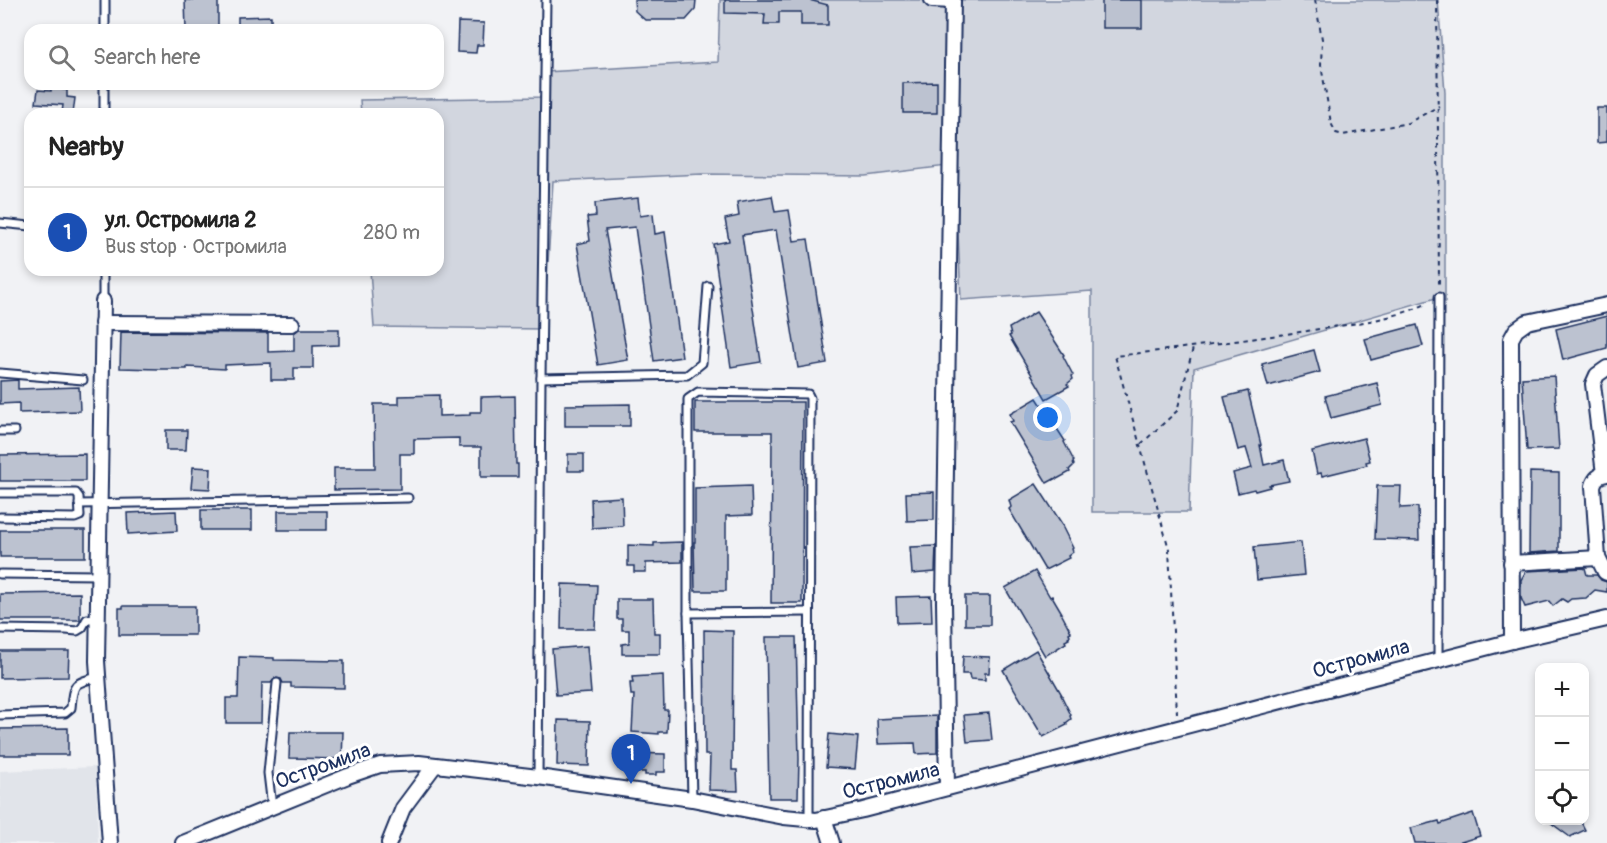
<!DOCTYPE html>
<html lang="en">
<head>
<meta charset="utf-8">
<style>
	:root { --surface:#fff; --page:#f2f2f2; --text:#222; --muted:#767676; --line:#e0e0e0; --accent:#d93025 }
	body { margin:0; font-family:Pangolin,sans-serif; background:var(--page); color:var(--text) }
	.controls { position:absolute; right:18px; bottom:18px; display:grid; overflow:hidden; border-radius:12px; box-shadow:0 3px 9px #0003 }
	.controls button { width:54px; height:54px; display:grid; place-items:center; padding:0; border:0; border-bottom:2px solid var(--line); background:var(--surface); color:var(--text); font:30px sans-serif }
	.you { position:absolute; left:1048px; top:418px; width:21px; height:21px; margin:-15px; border:4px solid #fff; border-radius:50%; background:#1a73e8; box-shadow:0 0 0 9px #1a73e833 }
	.badge { display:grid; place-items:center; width:39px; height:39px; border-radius:50%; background:var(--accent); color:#fff; font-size:20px; font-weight:700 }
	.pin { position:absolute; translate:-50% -50px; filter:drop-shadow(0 2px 3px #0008) }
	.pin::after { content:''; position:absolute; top:32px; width:21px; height:18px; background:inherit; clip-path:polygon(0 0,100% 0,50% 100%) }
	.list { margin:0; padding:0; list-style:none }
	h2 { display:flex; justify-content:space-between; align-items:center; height:78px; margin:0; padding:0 24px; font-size:26px }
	h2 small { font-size:20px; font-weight:400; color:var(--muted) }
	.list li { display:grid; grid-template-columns:39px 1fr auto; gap:18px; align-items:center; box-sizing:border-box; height:90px; padding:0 24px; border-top:2px solid var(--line) }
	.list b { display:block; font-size:22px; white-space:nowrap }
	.list p { margin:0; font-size:20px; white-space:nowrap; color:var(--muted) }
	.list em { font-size:20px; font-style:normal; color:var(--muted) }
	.icon { flex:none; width:33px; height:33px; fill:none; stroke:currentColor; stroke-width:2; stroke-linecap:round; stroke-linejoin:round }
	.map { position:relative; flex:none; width:1607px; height:843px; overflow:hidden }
	.search { position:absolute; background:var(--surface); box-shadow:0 3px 9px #0003; left:24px; top:24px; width:420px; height:66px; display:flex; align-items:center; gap:15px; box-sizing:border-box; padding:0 21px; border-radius:18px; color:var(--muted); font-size:22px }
	.panel { position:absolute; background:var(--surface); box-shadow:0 3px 9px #0003; left:24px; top:108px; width:420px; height:168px; border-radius:18px }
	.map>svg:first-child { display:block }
	.built { fill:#e1e4ea }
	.green { fill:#d2d6df; stroke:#76829e; stroke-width:1.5 }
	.building { fill:#bcc2d0; stroke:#1b2f5e; stroke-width:1.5 }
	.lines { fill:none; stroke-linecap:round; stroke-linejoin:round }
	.service-casing { stroke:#1b2f5e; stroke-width:11 }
	.minor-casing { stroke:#1b2f5e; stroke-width:18 }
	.path { stroke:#1b2f5e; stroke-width:2; stroke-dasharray:4.5 4.5; stroke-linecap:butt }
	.service { stroke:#fff; stroke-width:7 }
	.minor { stroke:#fff; stroke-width:14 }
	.labels { text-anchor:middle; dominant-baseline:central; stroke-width:6; stroke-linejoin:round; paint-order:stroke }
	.street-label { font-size:21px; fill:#1b2f5e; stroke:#fff }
</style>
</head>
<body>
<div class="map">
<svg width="1607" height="843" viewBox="0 0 1607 843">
	<rect width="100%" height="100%" fill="#f1f2f5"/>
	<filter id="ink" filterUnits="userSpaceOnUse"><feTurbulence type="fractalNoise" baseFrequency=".0167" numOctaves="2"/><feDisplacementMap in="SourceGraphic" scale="12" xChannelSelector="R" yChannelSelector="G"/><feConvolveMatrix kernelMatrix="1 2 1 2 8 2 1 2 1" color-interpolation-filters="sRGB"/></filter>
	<g filter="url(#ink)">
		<polygon class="built" points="96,767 98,843 0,843 0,771"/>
		<polygon class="green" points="720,0 1438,0 1445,93 1445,302 1439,297 1194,368 1189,512 1092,512 1092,291 961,300 955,165 865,176 702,174 553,181 544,329 374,327 370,270 438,270 438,114 361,114 360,100 544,97 545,72 718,62"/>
		<g class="building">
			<polygon points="185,0 218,0 218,30 186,30"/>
			<polygon points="634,0 696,0 695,10 686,20 645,20 635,11"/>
			<polygon points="725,0 809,0 828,5 828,25 801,25 801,12 779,12 779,24 764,24 765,14 725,13"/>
			<rect x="1102" y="0" width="40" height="28"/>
			<polygon points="271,16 271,30 238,30 238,17"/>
			<polygon points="458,22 484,23 483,45 477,45 476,53 457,52"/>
			<polygon points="937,82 937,113 903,113 903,83"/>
			<polygon points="51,88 67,90 67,97 75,98 73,114 62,113 63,105 36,103 38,90 51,91"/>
			<polygon points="1597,108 1607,108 1607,142 1597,143"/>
			<polygon points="772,196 775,212 789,210 794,241 808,239 827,363 798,368 776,230 742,235 761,362 731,367 713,244 729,241 725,219 739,216 737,202"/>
			<polygon points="638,198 640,216 653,214 655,234 665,232 682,357 654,361 635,227 605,230 628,360 598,365 577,244 590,241 587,217 596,216 595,203"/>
			<polygon points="1036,312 1064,355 1063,356 1073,375 1072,376 1073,379 1067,384 1069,386 1046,399 1009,336 1011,335 1009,328"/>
			<polygon points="1607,316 1607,348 1563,360 1556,329"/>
			<polygon points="1417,325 1423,346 1371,360 1365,339"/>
			<polygon points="299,329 339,329 339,345 313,346 313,368 294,368 294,380 271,380 271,363 225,365 225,369 187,367 187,369 160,369 120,368 121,332 268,333 268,352 294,351 294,333"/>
			<polygon points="1314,350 1320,372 1268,386 1262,364"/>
			<polygon points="1554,376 1559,449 1527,450 1522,378"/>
			<polygon points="18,380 18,389 79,387 80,411 19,413 19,403 0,404 0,381"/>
			<polygon points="1377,383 1382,405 1331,418 1325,396"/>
			<polygon points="1248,391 1261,445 1260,445 1264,465 1284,460 1289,481 1269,485 1270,487 1255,491 1254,489 1238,493 1233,473 1252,468 1246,448 1238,450 1224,397"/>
			<polygon points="439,395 439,416 470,415 470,412 481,412 481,397 515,396 516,464 518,464 518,477 481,477 481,447 459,447 459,438 414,439 414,454 400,454 400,489 334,490 334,468 375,468 374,404 399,404 399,396"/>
			<polygon points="1037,398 1065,441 1064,442 1074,461 1073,462 1074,465 1069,470 1070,472 1057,479 1056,478 1047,483 1010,422 1013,421 1010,414"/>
			<polygon points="695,402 803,402 802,603 771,603 772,432 695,432"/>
			<polygon points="630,404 630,426 565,426 565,405"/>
			<polygon points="166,430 187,430 186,450 166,450"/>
			<polygon points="1364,438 1370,461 1366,462 1367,465 1322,476 1321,473 1317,474 1312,451"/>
			<polygon points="85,454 85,481 0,481 0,455"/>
			<rect x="568" y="454" width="16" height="17"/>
			<polygon points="193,467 211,468 210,489 191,488"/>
			<polygon points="1530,472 1559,473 1559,551 1529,553"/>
			<polygon points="1036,484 1064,527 1063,528 1073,548 1072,549 1073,552 1068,556 1069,558 1045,570 1009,509 1011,507 1009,500"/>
			<polygon points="751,486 752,515 726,516 726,591 695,591 694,542 695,542 695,488"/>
			<polygon points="1377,486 1401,486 1400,508 1418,507 1419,540 1375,539"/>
			<polygon points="934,492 934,520 907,521 906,493"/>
			<polygon points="622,497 623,526 592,528 591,499"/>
			<rect x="201" y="510" width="51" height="20"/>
			<polygon points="176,511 177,531 128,534 127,513"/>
			<rect x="278" y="511" width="49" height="19"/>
			<rect x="0" y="530" width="85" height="27"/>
			<polygon points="682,542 682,562 646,563 646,572 634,572 634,566 628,566 628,545 654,546 654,543"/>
			<polygon points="1301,542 1304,575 1257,580 1254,547"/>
			<polygon points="936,546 935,572 912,574 910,547"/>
			<polygon points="1585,568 1587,575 1597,575 1601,580 1607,582 1607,592 1595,590 1586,598 1571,599 1567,602 1562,599 1553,606 1549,601 1525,607 1521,598 1521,580 1526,571"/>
			<polygon points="1035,571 1050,597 1052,596 1062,613 1061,613 1071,632 1069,633 1070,636 1068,637 1069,639 1065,641 1066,643 1045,656 1005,588"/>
			<polygon points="562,584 597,585 595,629 561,629"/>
			<polygon points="80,593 80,620 0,620 0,594"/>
			<polygon points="931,596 932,622 897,623 896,597"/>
			<rect x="965" y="596" width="25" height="29"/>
			<polygon points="617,599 653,599 654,633 660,633 660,654 622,654 622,644 629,643 629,630 622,630 622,619 617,619"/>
			<polygon points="123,606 195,606 195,635 119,635 119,608 123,608"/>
			<polygon points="704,630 733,631 732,770 737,770 738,791 709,790 710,755 705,755"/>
			<polygon points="766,637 796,637 799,759 798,798 769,798"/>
			<polygon points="587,646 591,693 556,695 552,649"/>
			<polygon points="1036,650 1062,695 1061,695 1071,715 1070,716 1071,719 1066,723 1067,725 1043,737 1003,670"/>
			<polygon points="0,651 69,651 68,677 0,678"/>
			<polygon points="963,656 990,657 989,673 985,673 985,680 970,679 969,674 962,674"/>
			<polygon points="239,657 274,658 274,660 344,661 344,688 291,687 291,683 283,683 281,679 275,678 271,683 262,683 261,723 226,723 226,698 238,698"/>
			<polygon points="663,675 664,710 668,710 667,732 659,732 659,734 632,732 634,695 631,695 630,683 633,683 632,677"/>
			<polygon points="989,713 992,740 967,742 964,715"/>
			<polygon points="937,716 937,753 916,754 915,743 878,744 877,719"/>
			<polygon points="558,720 590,721 589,766 557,765"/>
			<polygon points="68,728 68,755 0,755 0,729"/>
			<polygon points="290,732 343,732 342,759 289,758"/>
			<polygon points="829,734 858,737 855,769 826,767"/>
			<polygon points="632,753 665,754 665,772 656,772 656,775 645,775 645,772 629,772 629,766 627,767 627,755 632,755"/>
			<polygon points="1473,813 1480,836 1458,843 1415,843 1411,828 1439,821 1440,824"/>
			<polygon points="1547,820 1580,820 1585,830 1570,837"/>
		</g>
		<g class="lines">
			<g class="service-casing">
				<g id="service">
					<polyline points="105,30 105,0"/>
					<polyline points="104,114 104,84"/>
					<polyline points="0,223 30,226"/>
					<polyline points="103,301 103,270"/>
					<polyline points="0,373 83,380"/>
					<polyline points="541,378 687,375 702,363 708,286"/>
					<polyline points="0,431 15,431"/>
					<polyline points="0,493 76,493 79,497 80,516 75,518 0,517"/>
					<polyline points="79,504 408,498"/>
					<polyline points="0,574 99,575"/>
					<polyline points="688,613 808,612"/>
					<polyline points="0,629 66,630 77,631 82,628 87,619 98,619"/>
					<polyline points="1438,661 1439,297"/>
					<path d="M 0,715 L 65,713 L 71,708 C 73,683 74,683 98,677"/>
					<polyline points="538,777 541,378 546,0"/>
					<polyline points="692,799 688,613 688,399 698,392 808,394 810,398 809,819"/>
					<polyline points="272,807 268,773 277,683"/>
				</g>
			</g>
			<g class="minor-casing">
				<g id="minor">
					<polyline points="932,0 953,1"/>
					<polyline points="103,301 97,661 110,843"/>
					<polyline points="102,323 292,324"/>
					<polyline points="1604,474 1593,384 1597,375 1607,368"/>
					<path d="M 1607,474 C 1599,475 1595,478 1593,486 L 1598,558 L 1605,572 L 1607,573"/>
					<polyline points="1511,563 1598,558"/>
					<polyline points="1512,641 1511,339 1516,330 1527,322 1607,305"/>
					<polyline points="947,788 944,602 953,0"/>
					<polyline points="824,818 832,843"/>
					<polyline points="183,843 348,776 380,765 419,763 538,777 692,799 784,817 816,820 863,810 1512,641 1607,619"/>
					<polyline points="389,843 403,808 435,765"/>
				</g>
			</g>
			<g class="path">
				<polyline points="1315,0 1322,39 1321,65 1331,123 1336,133 1343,135 1408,123 1439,106"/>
				<polyline points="1437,0 1439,286"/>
				<polyline points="1141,444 1177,411 1193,348"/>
				<path d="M 1177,714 L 1169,549 L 1115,356 C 1179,349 1243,340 1307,331 C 1347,324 1391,321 1428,303"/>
			</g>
			<use href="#service" class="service"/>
			<use href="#minor" class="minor"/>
		</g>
	</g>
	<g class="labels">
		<g class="street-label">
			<text transform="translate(1361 659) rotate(-15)">Остромила</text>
			<text transform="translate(323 766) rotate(-20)">Остромила</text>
			<text transform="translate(891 781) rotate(-14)">Остромила</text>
		</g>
	</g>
</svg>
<div class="controls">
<button>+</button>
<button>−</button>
<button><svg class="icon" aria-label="locate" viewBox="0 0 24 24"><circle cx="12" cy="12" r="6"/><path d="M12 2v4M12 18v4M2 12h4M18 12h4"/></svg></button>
</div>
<div class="you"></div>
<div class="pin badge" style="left:631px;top:784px;background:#1a4fb4">1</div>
<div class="search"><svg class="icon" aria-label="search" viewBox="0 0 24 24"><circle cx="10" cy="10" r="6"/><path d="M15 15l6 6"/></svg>Search here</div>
<section class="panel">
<h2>Nearby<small></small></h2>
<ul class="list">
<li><span class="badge" style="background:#1a4fb4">1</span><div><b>ул. Остромила 2</b><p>Bus stop · Остромила</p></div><em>280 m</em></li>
</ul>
</section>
</div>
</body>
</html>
